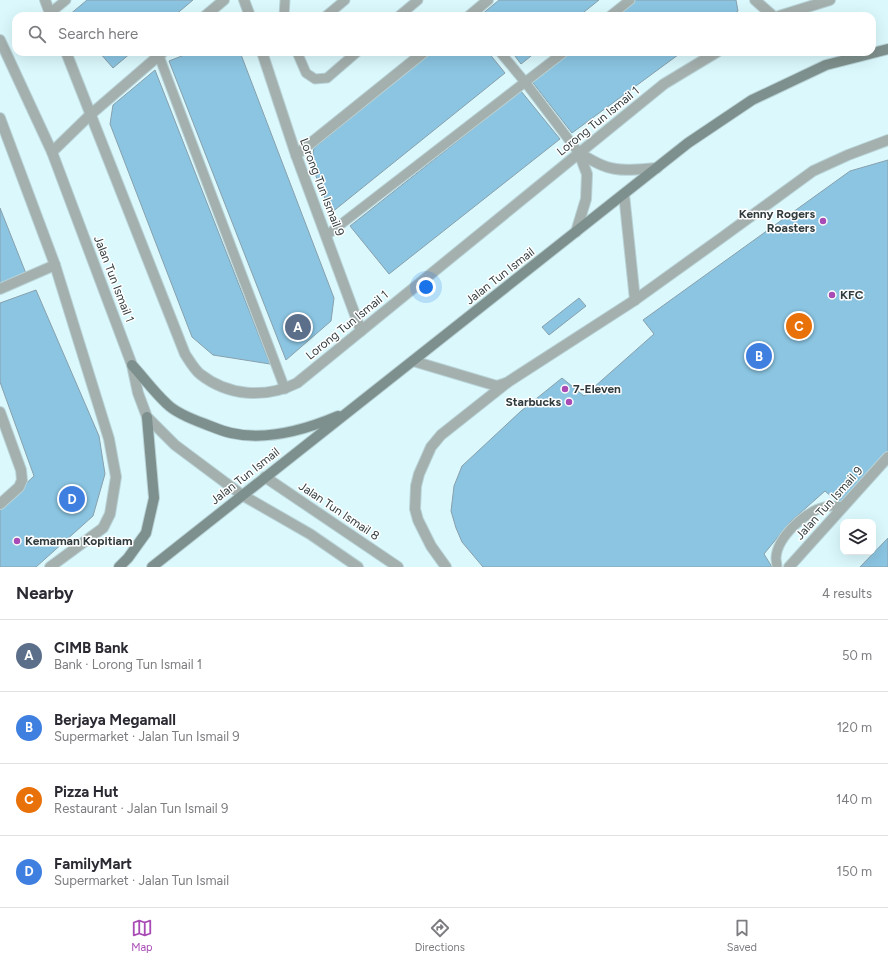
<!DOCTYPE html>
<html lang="en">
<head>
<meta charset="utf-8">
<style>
	:root { --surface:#fff; --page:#f7f7f7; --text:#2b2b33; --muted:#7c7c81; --line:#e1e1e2; --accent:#a94bb5 }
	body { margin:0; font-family:Figtree,sans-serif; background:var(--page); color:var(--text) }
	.controls { position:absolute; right:12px; bottom:12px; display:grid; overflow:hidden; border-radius:8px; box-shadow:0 4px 16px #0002 }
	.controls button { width:36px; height:36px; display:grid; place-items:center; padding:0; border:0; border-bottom:1px solid var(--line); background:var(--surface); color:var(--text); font:20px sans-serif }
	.you { position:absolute; left:426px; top:287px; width:14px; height:14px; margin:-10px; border:3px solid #fff; border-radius:50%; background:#1a73e8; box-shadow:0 0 0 6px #1a73e833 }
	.badge { display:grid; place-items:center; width:26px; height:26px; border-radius:50%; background:var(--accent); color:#fff; font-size:13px; font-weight:700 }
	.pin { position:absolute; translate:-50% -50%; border:2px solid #fff; box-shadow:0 1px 4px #0006 }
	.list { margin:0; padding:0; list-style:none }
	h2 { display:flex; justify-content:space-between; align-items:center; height:52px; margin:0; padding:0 16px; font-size:17px }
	h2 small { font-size:13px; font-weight:400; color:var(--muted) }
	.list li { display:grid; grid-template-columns:26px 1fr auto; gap:12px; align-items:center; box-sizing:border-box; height:72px; padding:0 16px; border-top:1px solid var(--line) }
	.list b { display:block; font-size:15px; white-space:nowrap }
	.list p { margin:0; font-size:13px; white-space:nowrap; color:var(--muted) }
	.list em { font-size:13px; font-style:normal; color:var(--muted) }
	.icon { flex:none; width:22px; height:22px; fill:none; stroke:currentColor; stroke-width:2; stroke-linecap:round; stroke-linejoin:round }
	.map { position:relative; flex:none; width:888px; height:567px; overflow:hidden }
	.search { position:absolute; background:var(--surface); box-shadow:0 4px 16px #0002; left:12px; right:12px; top:12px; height:44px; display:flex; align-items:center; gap:10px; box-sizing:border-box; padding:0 14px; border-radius:12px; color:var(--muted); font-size:15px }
	.sheet { height:340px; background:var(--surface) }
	nav { display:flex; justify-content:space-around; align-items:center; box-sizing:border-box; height:56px; border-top:1px solid var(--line); background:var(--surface); font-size:11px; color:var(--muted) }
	nav a { display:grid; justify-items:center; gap:2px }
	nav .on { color:var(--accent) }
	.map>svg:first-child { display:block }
	.building { fill:#8bc5e2; stroke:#88a0ac }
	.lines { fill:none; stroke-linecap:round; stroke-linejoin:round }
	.lane-casing { stroke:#b9d3d7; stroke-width:11 }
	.street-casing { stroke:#b9d3d7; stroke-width:12 }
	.secondary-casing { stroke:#b9d3d7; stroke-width:12 }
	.lane { stroke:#a4b0ae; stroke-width:9 }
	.street { stroke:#a4b0ae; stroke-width:10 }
	.secondary { stroke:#7e908d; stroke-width:10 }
	.poi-dot { fill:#a94bb5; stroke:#fff; stroke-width:1.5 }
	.labels { text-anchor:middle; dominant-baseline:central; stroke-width:3; stroke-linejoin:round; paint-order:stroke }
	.street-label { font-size:12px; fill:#313c3e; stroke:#fff }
	.poi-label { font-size:12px; font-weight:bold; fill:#313c3e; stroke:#fff; text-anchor:start }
</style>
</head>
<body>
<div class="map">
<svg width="888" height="567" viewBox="0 0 888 567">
	<rect width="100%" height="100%" fill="#dbf9fd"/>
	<g class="building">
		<polygon points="87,0 193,0 174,16 68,16"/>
		<polygon points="499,0 599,0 579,16 482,16 481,15"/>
		<polygon points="633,0 736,0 738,11 731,16 612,16"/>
		<polygon points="99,52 132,52 113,68"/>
		<polygon points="192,52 240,52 334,298 331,321 286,360 169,61"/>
		<polygon points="432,52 488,52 505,73 331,213 311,164 314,148"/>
		<polygon points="512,52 536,52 521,64"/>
		<polygon points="566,52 682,52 572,133 530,79"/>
		<polygon points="155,70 270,364 213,355 192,337 110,124 113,105"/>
		<polygon points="521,91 560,139 389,274 350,226"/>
		<polygon points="888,160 888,451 861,484 840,504 825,491 790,522 764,554 772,567 483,567 462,542 456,528 451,511 454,486 462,466 521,411 562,378 584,396 654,334 643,320 850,171"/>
		<polygon points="0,208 27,276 0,287"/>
		<polygon points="36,290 99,436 105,474 93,516 36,567 0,567 0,508 34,476 0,382 0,303"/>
		<polygon points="579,298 586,306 549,335 542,327"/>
		<polygon points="888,538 888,567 860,567"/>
	</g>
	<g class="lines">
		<g class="lane-casing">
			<g id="lane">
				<polyline points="50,13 66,0"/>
				<polyline points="284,16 285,0"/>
				<polyline points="326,16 345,0"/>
				<polyline points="399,16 418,0"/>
				<polyline points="610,16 630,0"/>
				<polyline points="297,52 306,73 315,79 327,78 357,52"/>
				<polyline points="500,52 525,82 579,153"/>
				<polyline points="159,56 285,389"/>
				<polyline points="327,235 564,52"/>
				<path d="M 777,567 C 777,564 776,561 776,558 C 777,537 806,511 825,507 C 831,505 837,506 843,507"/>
			</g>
		</g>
		<g class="street-casing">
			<g id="street">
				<polyline points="45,0 51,16"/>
				<polyline points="244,0 250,16"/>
				<polyline points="755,0 773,16"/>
				<polyline points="205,16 224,0"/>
				<polyline points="469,16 488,0"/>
				<polyline points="779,16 830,0"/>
				<polyline points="0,40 52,152 132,365 138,393 147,417 175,445 242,495 310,534 358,567"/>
				<path d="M 66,52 L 185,354 C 189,360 194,369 200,374 C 228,396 265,399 297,383 L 664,84 L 717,52"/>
				<polyline points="262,52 296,155 361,331"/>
				<polyline points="0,118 55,265 109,439 116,477 110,514 103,528 50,567"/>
				<polyline points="52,152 90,115 163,52"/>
				<path d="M 579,153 C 588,158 597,164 607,167 C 622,172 641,169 657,168"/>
				<polyline points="296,155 424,52"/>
				<polyline points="624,194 635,300"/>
				<polyline points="576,232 586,199 587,174 579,153"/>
				<polyline points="0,289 55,265"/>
				<polyline points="413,361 497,386 506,383"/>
				<polyline points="0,412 21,470 22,480 19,487 0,504"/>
				<polyline points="265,477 398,567"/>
				<polyline points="446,567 431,546 418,520 415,509 416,486 419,474 431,447 441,435 508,382 635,300 724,236 813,171 848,155 888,140"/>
				<polyline points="789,567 888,457"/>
			</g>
		</g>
		<g class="secondary-casing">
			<g id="secondary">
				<path d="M 132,365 C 144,378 154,392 167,404 C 175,412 194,420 205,424 C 213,427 222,431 231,433 C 266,441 305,430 338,416"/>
				<polyline points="119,567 128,558 146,533 154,498 147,417"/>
				<polyline points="152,567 688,143 752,100 826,65 888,49"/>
			</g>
		</g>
		<use href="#lane" class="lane"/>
		<use href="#street" class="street"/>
		<use href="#secondary" class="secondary"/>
	</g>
	<g class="poi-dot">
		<circle cx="823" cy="221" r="4"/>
		<circle cx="832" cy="295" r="4"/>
		<circle cx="565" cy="389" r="4"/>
		<circle cx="569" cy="402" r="4"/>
		<circle cx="17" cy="541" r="4"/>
	</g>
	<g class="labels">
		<g class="street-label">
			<text transform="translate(598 121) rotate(-39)">Lorong Tun Ismail 1</text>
			<text transform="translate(322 187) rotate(69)">Lorong Tun Ismail 9</text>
			<text transform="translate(500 276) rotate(-38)">Jalan Tun Ismail</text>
			<text transform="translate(114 279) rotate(69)">Jalan Tun Ismail 1</text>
			<text transform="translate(347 325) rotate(-39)">Lorong Tun Ismail 1</text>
			<text transform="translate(245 476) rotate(-38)">Jalan Tun Ismail</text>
			<text transform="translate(829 503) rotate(-48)">Jalan Tun Ismail 9</text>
			<text transform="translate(339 511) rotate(34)">Jalan Tun Ismail 8</text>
		</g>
		<g class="poi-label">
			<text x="815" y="214" text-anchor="end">Kenny Rogers<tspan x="815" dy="14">Roasters</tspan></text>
			<text x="840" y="295">KFC</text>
			<text x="573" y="389">7-Eleven</text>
			<text x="561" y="402" text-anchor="end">Starbucks</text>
			<text x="25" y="541">Kemaman Kopitiam</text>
		</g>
	</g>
</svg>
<div class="controls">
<button><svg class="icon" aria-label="layers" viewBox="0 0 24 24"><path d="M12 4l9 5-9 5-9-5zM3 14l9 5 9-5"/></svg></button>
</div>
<div class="you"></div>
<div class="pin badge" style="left:298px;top:327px;background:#5c6f8a">A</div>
<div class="pin badge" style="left:759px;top:356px;background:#3f7fe0">B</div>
<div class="pin badge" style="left:799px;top:326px;background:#e8710a">C</div>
<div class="pin badge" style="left:72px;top:499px;background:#3f7fe0">D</div>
<div class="search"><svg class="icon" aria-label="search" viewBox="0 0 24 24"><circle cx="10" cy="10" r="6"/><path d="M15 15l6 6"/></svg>Search here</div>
</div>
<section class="sheet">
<h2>Nearby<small>4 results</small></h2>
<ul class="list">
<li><span class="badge" style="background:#5c6f8a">A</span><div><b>CIMB Bank</b><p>Bank · Lorong Tun Ismail 1</p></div><em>50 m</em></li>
<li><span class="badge" style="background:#3f7fe0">B</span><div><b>Berjaya Megamall</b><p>Supermarket · Jalan Tun Ismail 9</p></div><em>120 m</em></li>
<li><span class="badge" style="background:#e8710a">C</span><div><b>Pizza Hut</b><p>Restaurant · Jalan Tun Ismail 9</p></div><em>140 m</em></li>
<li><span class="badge" style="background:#3f7fe0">D</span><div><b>FamilyMart</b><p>Supermarket · Jalan Tun Ismail</p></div><em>150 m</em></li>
</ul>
</section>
<nav>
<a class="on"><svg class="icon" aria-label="map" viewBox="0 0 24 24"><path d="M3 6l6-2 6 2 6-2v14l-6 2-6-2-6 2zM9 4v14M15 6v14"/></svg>Map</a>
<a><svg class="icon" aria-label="directions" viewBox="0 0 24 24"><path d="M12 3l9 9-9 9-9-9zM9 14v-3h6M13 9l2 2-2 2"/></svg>Directions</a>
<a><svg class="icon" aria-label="saved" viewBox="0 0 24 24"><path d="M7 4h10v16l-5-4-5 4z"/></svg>Saved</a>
</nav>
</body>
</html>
